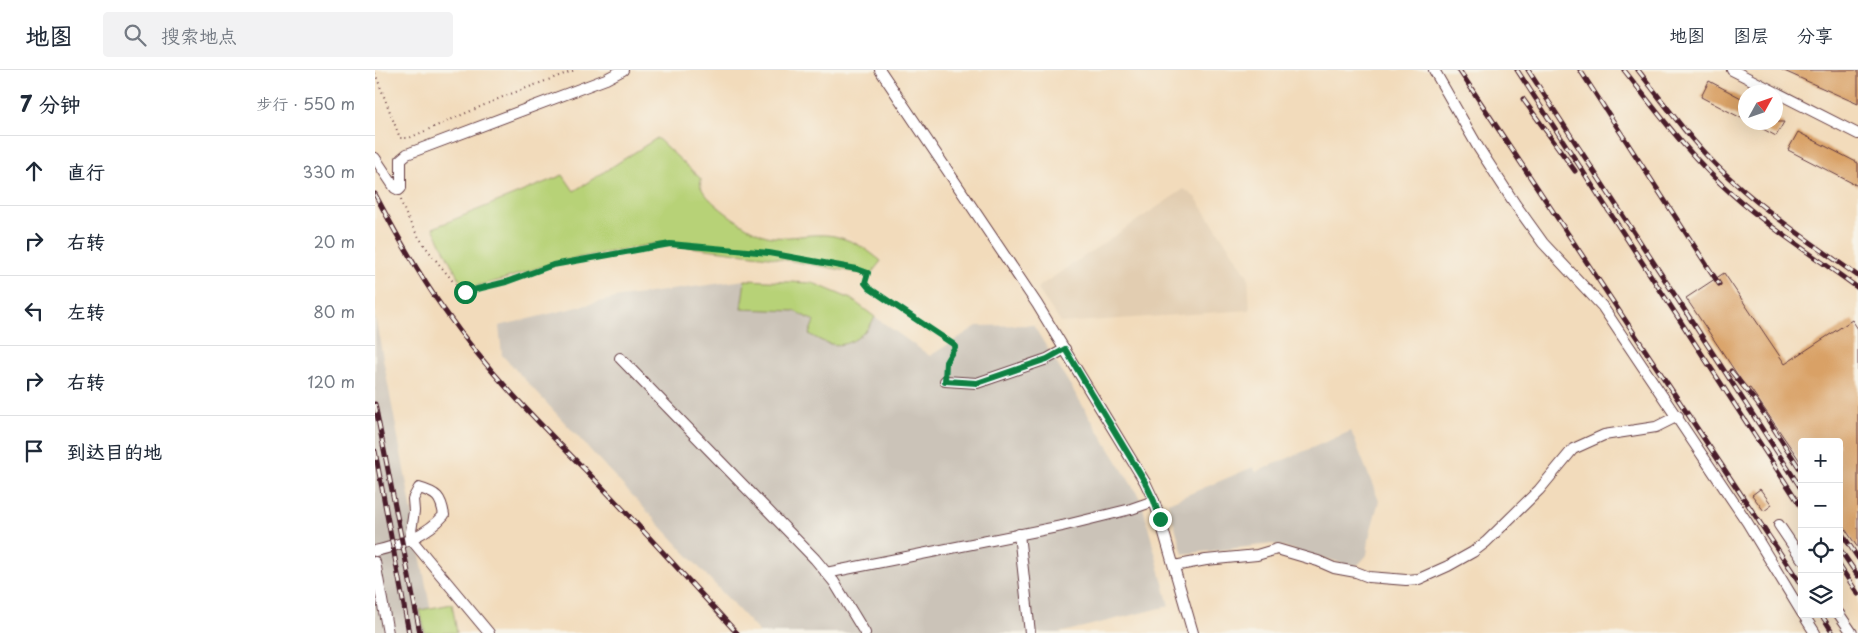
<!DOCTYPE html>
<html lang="zh">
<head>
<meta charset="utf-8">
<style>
	:root { --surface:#fff; --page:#f2f2f3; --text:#1f2937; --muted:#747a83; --line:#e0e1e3 }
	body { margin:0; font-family:"Playpen Sans","LXGW WenKai TC",sans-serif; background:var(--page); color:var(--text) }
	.controls { position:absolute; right:15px; bottom:15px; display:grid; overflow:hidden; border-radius:5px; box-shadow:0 5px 20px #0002 }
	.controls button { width:45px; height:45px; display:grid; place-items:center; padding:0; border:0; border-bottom:1px solid var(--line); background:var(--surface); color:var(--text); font:25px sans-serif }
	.compass { position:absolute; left:1363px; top:15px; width:45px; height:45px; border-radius:50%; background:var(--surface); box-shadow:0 5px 20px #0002; rotate:50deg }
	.stop { position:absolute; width:15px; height:15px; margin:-11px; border:4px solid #0b8043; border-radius:50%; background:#fff }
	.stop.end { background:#0b8043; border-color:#fff; box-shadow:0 1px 5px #0008 }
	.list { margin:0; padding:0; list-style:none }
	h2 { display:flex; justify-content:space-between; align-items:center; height:65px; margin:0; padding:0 20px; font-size:21px }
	h2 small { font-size:16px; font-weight:400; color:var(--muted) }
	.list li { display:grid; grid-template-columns:32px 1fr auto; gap:15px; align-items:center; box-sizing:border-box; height:70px; padding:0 20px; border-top:1px solid var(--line) }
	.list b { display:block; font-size:19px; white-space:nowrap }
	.list em { font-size:16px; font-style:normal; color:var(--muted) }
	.icon { flex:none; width:28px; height:28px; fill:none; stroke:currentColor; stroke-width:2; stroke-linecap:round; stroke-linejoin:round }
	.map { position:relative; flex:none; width:1483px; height:563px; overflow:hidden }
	header { display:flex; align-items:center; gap:30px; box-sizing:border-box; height:70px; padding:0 25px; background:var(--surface); border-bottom:1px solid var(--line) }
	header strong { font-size:24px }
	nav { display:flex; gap:28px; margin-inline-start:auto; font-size:18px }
	.search { width:350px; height:45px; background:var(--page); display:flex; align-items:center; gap:12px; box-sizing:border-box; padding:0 18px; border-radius:5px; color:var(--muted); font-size:19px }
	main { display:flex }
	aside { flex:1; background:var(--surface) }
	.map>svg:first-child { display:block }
	.built { fill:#e2cdb1 }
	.industrial { fill:#cbc3b8 }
	.green { fill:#b7d277; stroke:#807851 }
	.building { fill:#d9a166 }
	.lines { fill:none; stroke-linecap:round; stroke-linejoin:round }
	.minor-casing { stroke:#633b41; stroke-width:12 }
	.path { stroke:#633b41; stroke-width:2; stroke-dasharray:1 4; stroke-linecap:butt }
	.minor { stroke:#fff; stroke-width:10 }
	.rail-casing { stroke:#4a1f2b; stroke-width:5 }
	.rail { stroke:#f7f3e8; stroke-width:3; stroke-dasharray:9; stroke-linecap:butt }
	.route { stroke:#0b8043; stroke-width:6 }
</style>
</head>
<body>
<header>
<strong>地图</strong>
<div class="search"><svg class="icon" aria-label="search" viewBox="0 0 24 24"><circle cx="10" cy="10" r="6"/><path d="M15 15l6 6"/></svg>搜索地点</div>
<nav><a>地图</a><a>图层</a><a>分享</a></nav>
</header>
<main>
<aside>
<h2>7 分钟<small>步行 · 550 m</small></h2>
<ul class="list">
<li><svg class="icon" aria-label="ahead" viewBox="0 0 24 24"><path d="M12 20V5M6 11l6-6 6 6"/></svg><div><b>直行</b></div><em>330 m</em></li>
<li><svg class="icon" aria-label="right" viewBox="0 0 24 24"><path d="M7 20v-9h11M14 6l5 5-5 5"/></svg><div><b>右转</b></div><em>20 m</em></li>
<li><svg class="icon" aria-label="left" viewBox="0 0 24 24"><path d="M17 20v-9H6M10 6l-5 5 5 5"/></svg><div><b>左转</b></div><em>80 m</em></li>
<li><svg class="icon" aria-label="right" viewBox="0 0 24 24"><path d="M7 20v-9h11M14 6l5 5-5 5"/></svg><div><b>右转</b></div><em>120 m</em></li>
<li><svg class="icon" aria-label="arrive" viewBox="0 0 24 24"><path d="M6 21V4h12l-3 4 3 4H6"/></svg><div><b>到达目的地</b></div></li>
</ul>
</aside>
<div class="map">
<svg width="1483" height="563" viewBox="0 0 1483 563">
	<rect width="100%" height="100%" fill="#f7f3e8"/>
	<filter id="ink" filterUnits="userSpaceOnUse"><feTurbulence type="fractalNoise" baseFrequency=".02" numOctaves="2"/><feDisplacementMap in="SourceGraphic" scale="10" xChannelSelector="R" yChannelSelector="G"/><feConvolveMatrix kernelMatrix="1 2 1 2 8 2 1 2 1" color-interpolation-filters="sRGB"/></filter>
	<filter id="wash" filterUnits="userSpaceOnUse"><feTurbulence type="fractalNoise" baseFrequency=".0096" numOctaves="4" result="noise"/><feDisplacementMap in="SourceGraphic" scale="20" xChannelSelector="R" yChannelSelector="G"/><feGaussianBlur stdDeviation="1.12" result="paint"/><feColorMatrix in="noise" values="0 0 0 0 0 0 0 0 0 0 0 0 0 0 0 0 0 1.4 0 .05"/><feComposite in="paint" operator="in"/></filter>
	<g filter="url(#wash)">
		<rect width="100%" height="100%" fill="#f2dbbb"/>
		<polygon class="built" points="809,119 821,128 873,206 875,240 686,253 662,218"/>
		<g class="industrial">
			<polygon points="370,210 367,239 419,241 439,251 497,252 500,247 555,286 602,256 658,255 766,430 794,536 684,563 385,563 127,285 124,256 245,227"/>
			<polygon points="0,246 60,563 0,563"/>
			<polygon points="976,361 1004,431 995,463 992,485 984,494 978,496 898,474 808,484 793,433 878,397 881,402"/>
		</g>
		<g class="green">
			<path d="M 282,68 L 326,109 C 326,112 325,114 326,117 C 332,133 380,166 397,167 C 418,169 438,162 459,166 C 480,171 490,178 506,191 L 495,205 L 394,187 L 284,173 L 181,192 L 126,210 L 89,219 L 58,158 L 188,105 L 199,121 Z"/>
			<path d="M 370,210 L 438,213 L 476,229 L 500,247 C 491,264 473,280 452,273 C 446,271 439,267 434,264 L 439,251 L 419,241 L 366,239 Z"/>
			<polygon points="77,534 82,563 50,563 45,540"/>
		</g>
		<g id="blocks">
			<g class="building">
				<polygon points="1407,0 1483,0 1483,34"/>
				<polygon points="1334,11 1370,30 1370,50 1326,27"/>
				<polygon points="1375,52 1409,52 1401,66"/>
				<polygon points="1423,62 1483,93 1483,116 1413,80"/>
				<polygon points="1349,203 1410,294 1477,250 1483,259 1483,478 1464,450 1464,372 1427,372 1427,394 1375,318 1372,319 1311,228"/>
				<polygon points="1385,419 1397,435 1389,441 1377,425"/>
			</g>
		</g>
	</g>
	<g filter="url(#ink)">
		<use href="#blocks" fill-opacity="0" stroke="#633b41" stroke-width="1"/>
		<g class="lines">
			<g class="minor-casing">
				<g id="minor">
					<polyline points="505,0 662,234 770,412 779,431 785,449 818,563"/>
					<polyline points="1059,0 1103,77 1140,134 1168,173 1227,236 1372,452 1427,543"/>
					<polyline points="1357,0 1483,64"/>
					<polyline points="0,88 20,118 24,120 26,118 26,89 32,84 231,9 248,0"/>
					<polyline points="245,288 440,489 459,512 490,563"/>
					<polyline points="570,311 602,313 672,289 690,279"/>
					<polyline points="1404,455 1427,489"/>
					<polyline points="644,464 655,563"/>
					<path d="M 0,481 C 24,476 53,464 69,445 C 66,427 62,423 44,418 L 38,429 L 39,441 L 35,468 L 114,563"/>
					<polyline points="0,492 13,563"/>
					<polyline points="799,496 831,490 882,485 902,479 943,491 959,498 981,502 994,507 1031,510 1044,509 1073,496 1098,482 1111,472 1164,420 1198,379 1229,365 1281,357 1303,346"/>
					<polyline points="451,503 687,456 756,439 779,431"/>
					<polyline points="1428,544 1440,563"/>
					<polyline points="1464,544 1477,563"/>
				</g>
			</g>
			<g class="path">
				<polyline points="0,3 25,68 34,68 130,26 200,0"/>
				<path d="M 26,130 C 34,161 62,191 81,215 L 84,214 L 90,222 L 131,211 L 177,195 L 295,174 L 394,183 L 482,199 L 493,203 L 490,213 L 494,218 L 578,274 L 580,277 L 571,292 L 570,301"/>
			</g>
			<use href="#minor" class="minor"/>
			<g class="rail-casing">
				<g id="rail">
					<polyline points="1084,0 1427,516"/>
					<polyline points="1142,0 1427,438"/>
					<polyline points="1153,0 1427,420"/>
					<polyline points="1205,0 1344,214"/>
					<path d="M 1249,0 C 1283,43 1316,88 1357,124 C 1396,159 1441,187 1483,218"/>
					<path d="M 1263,0 C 1288,32 1312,66 1341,95 C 1384,138 1434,171 1483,206"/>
					<polyline points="1148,29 1200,101"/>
					<path d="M 0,124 C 21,164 43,204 70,241 C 114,304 169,358 223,413 C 270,462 316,513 362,563"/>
					<polyline points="1356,301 1382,333 1427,402"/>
					<polyline points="0,334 45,563"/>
					<polyline points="0,381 34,563"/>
					<polyline points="1464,459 1483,488"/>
					<polyline points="1464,478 1483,506"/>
					<polyline points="1464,495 1483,524"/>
					<polyline points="1446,544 1458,563"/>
				</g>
			</g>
			<use href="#rail" class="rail"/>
		</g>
	</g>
	<g class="lines" filter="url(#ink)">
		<polyline class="route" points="90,222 131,212 178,195 295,174 394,183 482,199 493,203 490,213 494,218 578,274 580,277 571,292 570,311 602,313 672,289 690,279 770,412 779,431 785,449"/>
	</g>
</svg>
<div class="controls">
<button>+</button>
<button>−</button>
<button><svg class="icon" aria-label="locate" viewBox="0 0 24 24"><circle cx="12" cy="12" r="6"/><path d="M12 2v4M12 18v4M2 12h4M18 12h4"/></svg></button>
<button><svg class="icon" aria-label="layers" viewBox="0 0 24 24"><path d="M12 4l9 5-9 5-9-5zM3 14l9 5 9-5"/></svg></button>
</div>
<svg class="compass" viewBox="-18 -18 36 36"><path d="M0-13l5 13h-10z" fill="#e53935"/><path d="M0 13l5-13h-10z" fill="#747a83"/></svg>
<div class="stop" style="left:90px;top:222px"></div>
<div class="stop end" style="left:785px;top:449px"></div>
</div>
</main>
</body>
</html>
